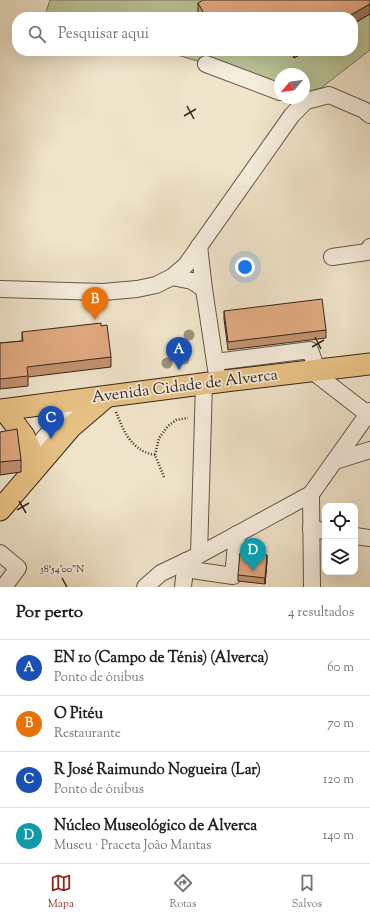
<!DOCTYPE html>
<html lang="pt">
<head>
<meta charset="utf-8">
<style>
	:root { --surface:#fff; --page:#f2f2f2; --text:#202124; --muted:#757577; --line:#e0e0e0; --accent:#8f2418 }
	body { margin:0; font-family:"Sorts Mill Goudy",serif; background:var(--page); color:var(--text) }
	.controls { position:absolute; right:12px; bottom:12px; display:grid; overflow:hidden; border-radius:8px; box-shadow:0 4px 16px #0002 }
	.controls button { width:36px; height:36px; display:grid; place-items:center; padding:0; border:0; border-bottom:1px solid var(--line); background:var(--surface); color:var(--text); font:20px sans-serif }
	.compass { position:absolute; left:274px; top:68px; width:36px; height:36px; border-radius:50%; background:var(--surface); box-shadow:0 4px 16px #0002; rotate:241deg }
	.you { position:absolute; left:245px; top:267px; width:14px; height:14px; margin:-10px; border:3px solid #fff; border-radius:50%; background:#1a73e8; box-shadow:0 0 0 6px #1a73e833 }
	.badge { display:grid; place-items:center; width:26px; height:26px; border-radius:50%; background:var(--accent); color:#fff; font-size:13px; font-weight:700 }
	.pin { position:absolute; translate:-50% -33px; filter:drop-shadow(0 1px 2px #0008) }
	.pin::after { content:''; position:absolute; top:21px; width:14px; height:12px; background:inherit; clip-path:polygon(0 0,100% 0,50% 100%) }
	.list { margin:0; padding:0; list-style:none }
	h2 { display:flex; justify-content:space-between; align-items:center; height:52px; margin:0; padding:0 16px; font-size:17px }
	h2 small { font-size:13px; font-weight:400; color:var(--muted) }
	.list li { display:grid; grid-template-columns:26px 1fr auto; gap:12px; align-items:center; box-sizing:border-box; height:56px; padding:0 16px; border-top:1px solid var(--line) }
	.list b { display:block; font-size:15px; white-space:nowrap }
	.list p { margin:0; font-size:13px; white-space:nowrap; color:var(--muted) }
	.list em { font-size:13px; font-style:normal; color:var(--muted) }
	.icon { flex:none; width:22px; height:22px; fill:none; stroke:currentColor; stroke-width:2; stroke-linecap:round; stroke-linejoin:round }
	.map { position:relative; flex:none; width:370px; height:587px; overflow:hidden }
	.search { position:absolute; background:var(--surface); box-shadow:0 4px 16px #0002; left:12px; right:12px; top:12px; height:44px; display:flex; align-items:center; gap:10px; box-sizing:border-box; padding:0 14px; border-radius:16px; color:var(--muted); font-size:15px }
	.sheet { height:276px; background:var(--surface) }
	nav { display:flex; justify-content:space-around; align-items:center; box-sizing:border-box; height:56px; border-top:1px solid var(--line); background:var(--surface); font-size:11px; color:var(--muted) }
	nav a { display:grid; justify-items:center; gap:2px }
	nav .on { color:var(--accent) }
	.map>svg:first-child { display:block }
	.green { fill:#bbc496; stroke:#787559 }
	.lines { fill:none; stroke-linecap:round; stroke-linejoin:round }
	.minor-casing { stroke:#645648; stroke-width:18 }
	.major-casing { stroke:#36261c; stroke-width:23 }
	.path { stroke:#36261c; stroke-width:2.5; stroke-dasharray:1 2; stroke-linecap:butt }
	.minor { stroke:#f5eddd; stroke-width:16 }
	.major { stroke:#e8c285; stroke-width:21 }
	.tree { fill:#9c927b }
	.wall { fill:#c39270; stroke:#36261c }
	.shaded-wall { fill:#9f775b; stroke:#36261c }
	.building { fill:#e3aa82; stroke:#36261c }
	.ticks { fill:none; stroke:#36261c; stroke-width:1.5 }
	.labels { text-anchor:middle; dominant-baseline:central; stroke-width:3.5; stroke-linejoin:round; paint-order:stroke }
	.street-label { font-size:16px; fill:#36261c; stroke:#f5eddd }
	.ticks-label { font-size:10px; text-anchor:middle; fill:#36261c; stroke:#f5eddd; stroke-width:3.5; stroke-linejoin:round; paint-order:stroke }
</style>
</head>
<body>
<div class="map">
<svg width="370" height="587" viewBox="0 0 370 587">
	<rect width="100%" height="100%" fill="#f0e4ca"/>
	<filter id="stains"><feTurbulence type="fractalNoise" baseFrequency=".005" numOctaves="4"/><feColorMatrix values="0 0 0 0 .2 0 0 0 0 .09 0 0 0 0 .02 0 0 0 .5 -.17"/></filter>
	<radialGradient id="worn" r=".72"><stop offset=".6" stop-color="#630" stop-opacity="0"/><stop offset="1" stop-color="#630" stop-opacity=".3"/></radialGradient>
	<polygon class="green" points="50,0 370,0 370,50 321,88 304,93 304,74 280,74 280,86 164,51 353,51 353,17 51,17 45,15"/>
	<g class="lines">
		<g class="minor-casing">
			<g id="minor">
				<polyline points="206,64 280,92"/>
				<polyline points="199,246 204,289 218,382"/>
				<polyline points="332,257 367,252 370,247"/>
				<polyline points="172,277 192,281 204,289"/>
				<polyline points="0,289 103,292 137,289 156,285 172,277 186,265 292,115 306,101 329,95 364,110 370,115"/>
				<polyline points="215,362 310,350 317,370"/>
				<polyline points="312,371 370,416"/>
				<polyline points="335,461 370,450"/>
				<polyline points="34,465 39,444 58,422 80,400"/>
				<polyline points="311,494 312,587"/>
				<polyline points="311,529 325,531"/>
				<polyline points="355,536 370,538"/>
				<polyline points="0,553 18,568 6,584"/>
				<polyline points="199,555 204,384"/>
				<polyline points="185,569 233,576 237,534"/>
				<polyline points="145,587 161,573 199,555 311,494 370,411"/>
				<polyline points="183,587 186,561"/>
			</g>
		</g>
		<g class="major-casing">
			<g id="major">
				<polyline points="0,410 225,381 370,364"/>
				<polyline points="4,410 24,436 30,449 32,472"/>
				<polyline points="0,510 71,427 106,397"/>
			</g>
		</g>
		<g class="path">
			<path d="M 116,412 C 122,427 128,443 143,451 C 147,453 151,454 155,455"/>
			<polyline points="164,477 155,455 159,438 168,426 176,420 188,418"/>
		</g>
		<use href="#minor" class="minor"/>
		<use href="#major" class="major"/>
	</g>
	<g class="tree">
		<circle cx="189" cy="335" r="5.5"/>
		<circle cx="184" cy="359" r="5.5"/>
		<circle cx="167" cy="363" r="5.5"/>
	</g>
	<g class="wall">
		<polygon points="198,3 370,14 353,24 353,17 200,17 198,13"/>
		<polygon points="289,51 306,51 294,58 291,51"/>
		<polygon points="224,311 326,330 326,338 228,350 224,319"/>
		<polygon points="22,332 111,357 111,367 28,377 28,386 0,389 0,343 22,341"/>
		<polygon points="0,432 21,460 21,472 0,475"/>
		<polygon points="267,561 265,584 238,581 238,575"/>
	</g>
	<g class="shaded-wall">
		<polygon points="370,4 370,14 353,24 353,17 347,17"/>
		<polygon points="294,51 306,51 294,58"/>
		<polygon points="267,555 267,561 265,584 265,578"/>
	</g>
	<g class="building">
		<polygon points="203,0 370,0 370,4 347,17 206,17 198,3"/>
		<polygon points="322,299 326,330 228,342 224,311"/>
		<polygon points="101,323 101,326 107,325 111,357 27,367 28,376 0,379 0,343 23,341 22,332"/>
		<polygon points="17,429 21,460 0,462 0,432"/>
		<polygon points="240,553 267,555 265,578 238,575"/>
	</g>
	<path class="ticks" d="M 187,106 L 194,119M 184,116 L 196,109M 315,337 L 321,349M 312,347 L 324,340M 19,501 L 26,513M 17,510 L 29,503M 62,578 L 67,587"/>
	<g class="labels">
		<g class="street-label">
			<text transform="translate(185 387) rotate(-7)">Avenida Cidade de Alverca</text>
		</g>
	</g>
	<g class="ticks-label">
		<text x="62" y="572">38°54'00"N</text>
	</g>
	<rect width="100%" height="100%" filter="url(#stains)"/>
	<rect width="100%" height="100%" fill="url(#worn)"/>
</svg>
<div class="controls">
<button><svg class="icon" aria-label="locate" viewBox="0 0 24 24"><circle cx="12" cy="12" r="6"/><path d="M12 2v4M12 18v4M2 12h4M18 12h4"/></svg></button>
<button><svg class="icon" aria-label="layers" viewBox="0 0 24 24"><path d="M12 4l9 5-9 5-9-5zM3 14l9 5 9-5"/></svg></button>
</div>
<svg class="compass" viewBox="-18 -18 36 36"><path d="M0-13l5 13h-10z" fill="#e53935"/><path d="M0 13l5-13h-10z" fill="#757577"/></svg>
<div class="you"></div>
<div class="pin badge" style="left:179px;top:370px;background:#1a4fb4">A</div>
<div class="pin badge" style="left:95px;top:320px;background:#e8710a">B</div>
<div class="pin badge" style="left:51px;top:439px;background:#1a4fb4">C</div>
<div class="pin badge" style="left:253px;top:571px;background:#0f9aa8">D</div>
<div class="search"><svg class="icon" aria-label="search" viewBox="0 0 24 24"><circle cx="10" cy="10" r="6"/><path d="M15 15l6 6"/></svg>Pesquisar aqui</div>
</div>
<section class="sheet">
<h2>Por perto<small>4 resultados</small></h2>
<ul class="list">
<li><span class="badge" style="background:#1a4fb4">A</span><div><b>EN 10 (Campo de Ténis) (Alverca)</b><p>Ponto de ônibus</p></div><em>60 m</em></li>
<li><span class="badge" style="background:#e8710a">B</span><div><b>O Pitéu</b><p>Restaurante</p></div><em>70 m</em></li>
<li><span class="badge" style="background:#1a4fb4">C</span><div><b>R José Raimundo Nogueira (Lar)</b><p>Ponto de ônibus</p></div><em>120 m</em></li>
<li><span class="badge" style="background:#0f9aa8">D</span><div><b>Núcleo Museológico de Alverca</b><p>Museu · Praceta João Mantas</p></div><em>140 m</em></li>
</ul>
</section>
<nav>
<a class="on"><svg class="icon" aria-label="map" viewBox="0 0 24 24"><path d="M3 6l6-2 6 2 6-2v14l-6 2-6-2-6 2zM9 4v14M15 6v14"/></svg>Mapa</a>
<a><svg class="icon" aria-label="directions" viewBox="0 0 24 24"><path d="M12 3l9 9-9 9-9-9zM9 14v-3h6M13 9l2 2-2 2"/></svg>Rotas</a>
<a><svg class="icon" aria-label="saved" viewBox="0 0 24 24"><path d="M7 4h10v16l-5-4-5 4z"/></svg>Salvos</a>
</nav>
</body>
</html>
